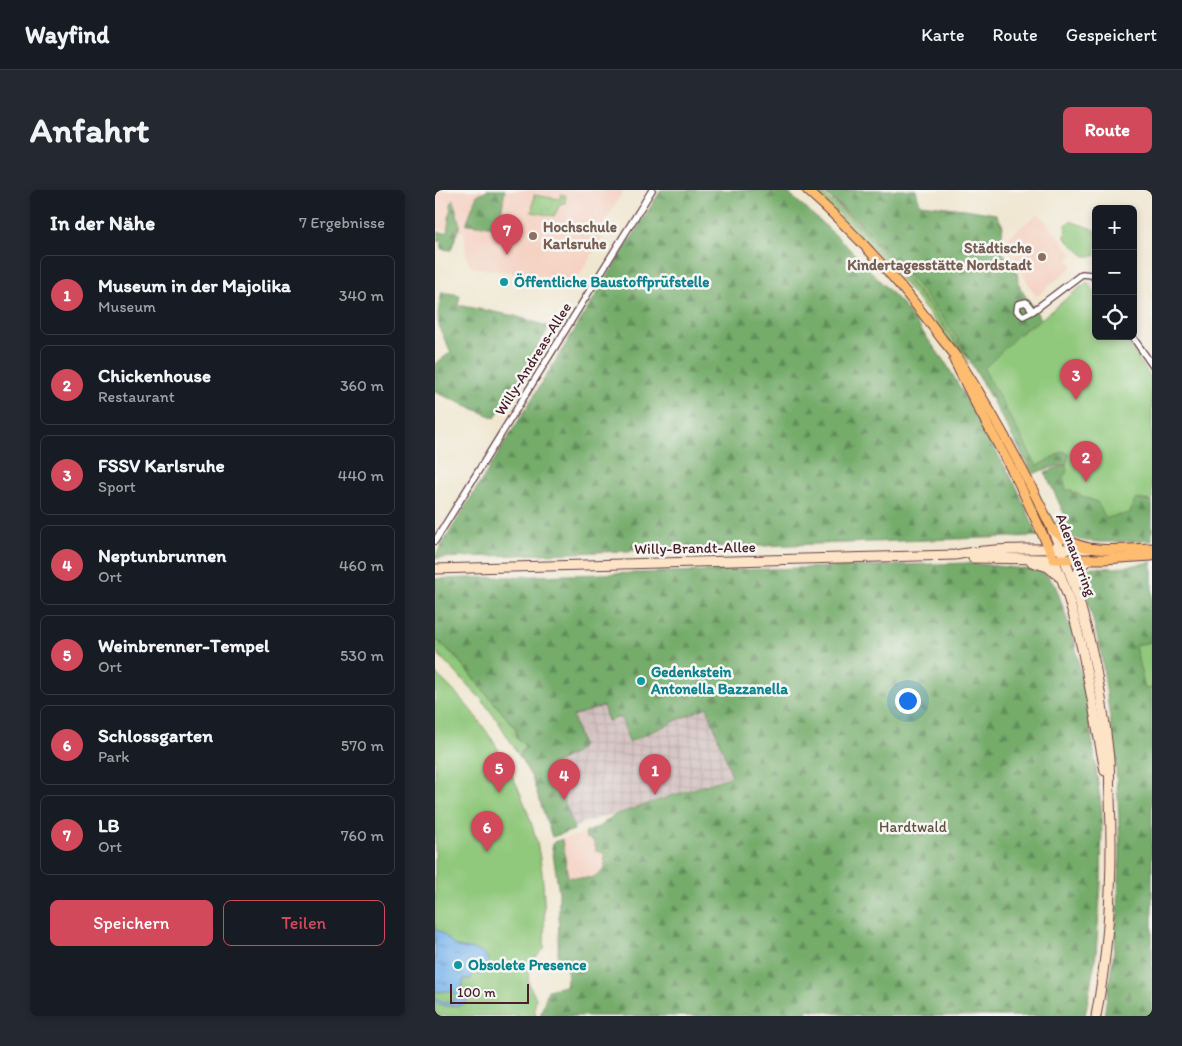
<!DOCTYPE html>
<html lang="de">
<head>
<meta charset="utf-8">
<style>
	:root { --surface:#171b24; --page:#242831; --text:#f1f3f6; --muted:#9ea1a6; --line:#363941; --accent:#d1495b }
	body { margin:0; font-family:Itim,sans-serif; background:var(--page); color:var(--text) }
	.controls { position:absolute; right:15px; top:15px; display:grid; overflow:hidden; border-radius:8px; box-shadow:0 2px 8px #0003 }
	.controls button { width:45px; height:45px; display:grid; place-items:center; padding:0; border:0; border-bottom:1px solid var(--line); background:var(--surface); color:var(--text); font:25px sans-serif }
	.scale { position:absolute; left:15px; bottom:12px; width:79px; box-sizing:border-box; padding-left:5px; border:2px solid #4a1f2b; border-top:0; font-size:14px; line-height:18px; white-space:nowrap; color:#4a1f2b; -webkit-text-stroke:4px #f6f6f2; paint-order:stroke }
	.you { position:absolute; left:472px; top:510px; width:18px; height:18px; margin:-12px; border:4px solid #fff; border-radius:50%; background:#1a73e8; box-shadow:0 0 0 8px #1a73e833 }
	.badge { display:grid; place-items:center; width:32px; height:32px; border-radius:50%; background:var(--accent); color:#fff; font-size:16px; font-weight:700 }
	.pin { position:absolute; translate:-50% -41px; filter:drop-shadow(0 1px 2px #0008) }
	.pin::after { content:''; position:absolute; top:26px; width:18px; height:15px; background:inherit; clip-path:polygon(0 0,100% 0,50% 100%) }
	.list { margin:0; padding:0; list-style:none }
	h2 { display:flex; justify-content:space-between; align-items:center; height:65px; margin:0; padding:0 20px; font-size:21px }
	h2 small { font-size:16px; font-weight:400; color:var(--muted) }
	.list li { display:grid; grid-template-columns:32px 1fr auto; gap:15px; align-items:center; box-sizing:border-box; height:80px; margin:0 10px 10px; padding:0 10px; border:1px solid var(--line); border-radius:8px }
	.list b { display:block; font-size:19px; white-space:nowrap }
	.list p { margin:0; font-size:16px; white-space:nowrap; color:var(--muted) }
	.list em { font-size:16px; font-style:normal; color:var(--muted) }
	.actions { display:flex; gap:10px; padding:15px 20px }
	.actions a { flex:1; padding:11px 0; border:1px solid var(--accent); border-radius:8px; text-align:center; font-size:18px; color:var(--accent) }
	.actions .main { background:var(--accent); color:#fff }
	.icon { flex:none; width:28px; height:28px; fill:none; stroke:currentColor; stroke-width:2; stroke-linecap:round; stroke-linejoin:round }
	.map { position:relative; flex:none; width:717px; height:826px; overflow:hidden; border-radius:8px }
	header { display:flex; align-items:center; gap:30px; box-sizing:border-box; height:70px; padding:0 25px; background:var(--surface); border-bottom:1px solid var(--line) }
	header strong { font-size:24px }
	nav { display:flex; gap:28px; margin-inline-start:auto; font-size:18px }
	.intro { display:flex; align-items:center; justify-content:space-between; box-sizing:border-box; height:120px; padding:0 30px }
	h1 { margin:0; font-size:35px }
	.button { padding:12px 22px; border-radius:8px; background:var(--accent); color:#fff; font-size:18px; font-weight:700 }
	main { display:flex; gap:30px; padding:0 30px }
	aside { flex:1; background:var(--surface); border-radius:8px; box-shadow:0 2px 8px #0003 }
	.map>svg:first-child { display:block }
	.built { fill:#f5d2c2 }
	.industrial { fill:url(#industrial-grid) }
	.railway { fill:#d1bfbd }
	.grass { fill:url(#grass-tufts); stroke:#6d7453 }
	.forest { fill:url(#forest-firs); stroke:#5f664b }
	.park { fill:#90c87b; stroke:#6d7453 }
	.water { fill:url(#water-ripples); stroke:#636a8c }
	.lines { fill:none; stroke-linecap:round; stroke-linejoin:round }
	.minor-casing { stroke:#633d44; stroke-width:8 }
	.secondary-casing { stroke:#633d44; stroke-width:11 }
	.primary-casing { stroke:#633d44; stroke-width:11 }
	.minor { stroke:#fff; stroke-width:5.5 }
	.secondary { stroke:#fee4c6; stroke-width:9 }
	.primary { stroke:#fdbc70; stroke-width:9 }
	.education-dot { fill:#8d6e63; stroke:#f6f6f2; stroke-width:2 }
	.culture-dot { fill:#0f9aa8; stroke:#f6f6f2; stroke-width:2 }
	.labels { text-anchor:middle; dominant-baseline:central; stroke-width:5; stroke-linejoin:round; paint-order:stroke }
	.education-label { font-size:15px; font-weight:bold; fill:#785e54; stroke:#f6f6f2; text-anchor:start }
	.culture-label { font-size:15px; font-weight:bold; fill:#0d838f; stroke:#f6f6f2; text-anchor:start }
	.street-label { font-size:15px; fill:#4a1f2b; stroke:#f6f6f2 }
	.park-label { font-size:15px; fill:#5f5243; stroke:#f6f6f2 }
</style>
</head>
<body>
<header>
<strong>Wayfind</strong>
<nav><a>Karte</a><a>Route</a><a>Gespeichert</a></nav>
</header>
<div class="intro"><h1>Anfahrt</h1><a class="button">Route</a></div>
<main>
<aside>
<h2>In der Nähe<small>7 Ergebnisse</small></h2>
<ul class="list">
<li><span class="badge">1</span><div><b>Museum in der Majolika</b><p>Museum</p></div><em>340 m</em></li>
<li><span class="badge">2</span><div><b>Chickenhouse</b><p>Restaurant</p></div><em>360 m</em></li>
<li><span class="badge">3</span><div><b>FSSV Karlsruhe</b><p>Sport</p></div><em>440 m</em></li>
<li><span class="badge">4</span><div><b>Neptunbrunnen</b><p>Ort</p></div><em>460 m</em></li>
<li><span class="badge">5</span><div><b>Weinbrenner-Tempel</b><p>Ort</p></div><em>530 m</em></li>
<li><span class="badge">6</span><div><b>Schlossgarten</b><p>Park</p></div><em>570 m</em></li>
<li><span class="badge">7</span><div><b>LB</b><p>Ort</p></div><em>760 m</em></li>
</ul>
<div class="actions"><a class="main">Speichern</a><a>Teilen</a></div>
</aside>
<div class="map">
<svg width="717" height="826" viewBox="0 0 717 826">
	<defs>
		<pattern id="industrial-grid" width="8" height="8" patternUnits="userSpaceOnUse" patternTransform="scale(1.25)"><rect width="8" height="8" fill="#d1bfbd"/><path d="M0 4h8M4 0v8" fill="none" stroke="#b5a4a3"/></pattern>
		<pattern id="grass-tufts" width="24" height="20" patternUnits="userSpaceOnUse" patternTransform="scale(1.25)"><rect width="24" height="20" fill="#90c87b"/><path d="M3 7l-1-3M5 7V3M7 7l1-3M15 17l-1-3M17 17v-4M19 17l1-3" fill="none" stroke="#7eab6a"/></pattern>
		<pattern id="forest-firs" width="22" height="20" patternUnits="userSpaceOnUse" patternTransform="scale(1.25)"><rect width="22" height="20" fill="#74ac6b"/><path d="M5 1l3.5 6h-7zM16 11l3.5 6h-7z" fill="#618b58"/></pattern>
		<pattern id="water-ripples" width="26" height="14" patternUnits="userSpaceOnUse" patternTransform="scale(1.25)"><rect width="26" height="14" fill="#7cb6ed"/><path d="M2 4q2-2 4 0t4 0M15 11q2-2 4 0t4 0" fill="none" stroke="#6893c0"/></pattern>
	</defs>
	<rect width="100%" height="100%" fill="#f6f6f2"/>
	<filter id="ink" filterUnits="userSpaceOnUse"><feTurbulence type="fractalNoise" baseFrequency=".02" numOctaves="2"/><feDisplacementMap in="SourceGraphic" scale="10" xChannelSelector="R" yChannelSelector="G"/><feConvolveMatrix kernelMatrix="1 2 1 2 8 2 1 2 1" color-interpolation-filters="sRGB"/></filter>
	<filter id="wash" filterUnits="userSpaceOnUse"><feTurbulence type="fractalNoise" baseFrequency=".0096" numOctaves="4" result="noise"/><feDisplacementMap in="SourceGraphic" scale="20" xChannelSelector="R" yChannelSelector="G"/><feGaussianBlur stdDeviation="1.12" result="paint"/><feColorMatrix in="noise" values="0 0 0 0 0 0 0 0 0 0 0 0 0 0 0 0 0 1.4 0 .05"/><feComposite in="paint" operator="in"/></filter>
	<g filter="url(#wash)">
		<rect width="100%" height="100%" fill="#f0e7d1"/>
		<g class="built">
			<polygon points="0,0 189,0 166,38 167,49 140,92 37,77 32,69 29,42 0,38"/>
			<polygon points="602,24 606,26 638,64 633,69 638,76 601,107 571,55 574,47"/>
			<polygon points="165,640 178,688 122,694 117,656 119,651"/>
		</g>
		<polygon class="industrial" points="168,516 186,526 194,552 272,517 296,585 206,616 147,633 139,639 121,584 114,576 130,569 130,567 139,564 147,556 137,526"/>
		<polygon class="railway" points="146,523 155,550 146,553 137,526"/>
		<g class="grass">
			<path d="M 378,0 L 383,0 C 427,37 466,80 501,126 C 512,141 526,157 533,174 L 530,174 C 487,109 436,52 378,0 Z"/>
			<polygon points="99,5 125,9 126,5 131,5 130,13 126,13 119,26 97,22"/>
			<path d="M 397,10 C 445,49 507,115 534,170 C 494,111 449,59 397,10 Z"/>
			<polygon points="0,449 19,465 81,539 82,549 90,555 85,567 64,533 47,510 0,461"/>
		</g>
		<g class="forest">
			<polygon points="52,0 70,0 64,37 31,34 42,5"/>
			<polygon points="226,0 350,0 405,49 467,114 512,175 582,298 603,346 0,368 0,366"/>
			<path d="M 386,0 L 481,0 L 485,14 L 530,19 L 561,24 L 568,36 L 565,58 L 582,83 L 585,98 L 606,129 L 584,144 L 577,230 L 602,276 L 629,261 L 634,265 L 631,274 C 619,277 608,279 598,284 L 525,153 L 508,128 L 480,93 L 423,31 Z"/>
			<polygon points="18,9 25,35 16,60 6,59 7,52 2,51 4,42 12,43 16,14"/>
			<path d="M 7,102 L 25,105 L 23,115 L 80,126 L 114,137 L 60,228 L 0,202 L 0,174 L 16,162 C 2,135 0,132 7,102 Z"/>
			<path d="M 631,275 L 638,302 L 662,312 L 700,309 L 717,311 L 717,351 L 712,351 L 711,349 L 706,351 C 685,351 645,357 628,342 C 625,340 623,335 621,332 L 631,328 L 610,282 Z"/>
			<polygon points="717,372 717,452 701,455 710,499 717,498 717,826 669,826 678,768 683,718 685,661 683,609 680,566 666,462 648,391 649,381 657,377 681,378"/>
			<path d="M 534,373 L 599,380 L 612,385 L 621,397 L 639,449 L 653,520 L 667,623 L 666,694 L 661,764 L 650,826 L 420,826 L 372,819 L 371,826 L 105,826 L 113,800 L 130,796 C 135,783 133,778 123,769 L 124,703 L 117,657 L 119,652 L 127,649 L 133,687 L 157,688 L 170,679 L 169,663 L 161,661 L 158,650 L 151,648 L 150,643 L 165,636 L 179,625 L 297,586 L 272,517 L 194,552 L 186,527 L 173,531 L 168,516 L 138,526 L 147,556 L 139,564 L 130,567 L 130,569 L 114,576 L 121,584 L 139,640 L 117,647 L 97,588 L 85,567 L 90,555 L 82,549 L 81,539 L 19,465 L 0,449 L 0,389 Z"/>
		</g>
		<g class="park">
			<path d="M 635,31 C 644,35 653,36 661,41 L 661,66 L 650,66 L 630,48 L 631,35 Z"/>
			<polygon points="652,92 661,106 661,146 688,146 717,189 717,311 700,309 695,323 671,328 662,312 637,302 637,300 631,300 628,287 632,282 631,275 634,265 629,261 602,276 549,179 584,144 606,129"/>
			<polygon points="717,452 717,498 710,499 700,455"/>
			<path d="M 0,483 C 50,527 86,589 102,653 C 110,688 110,724 109,759 L 99,769 L 93,781 L 94,795 L 101,808 L 99,821 L 101,822 L 100,826 L 0,826 Z"/>
		</g>
		<path class="water" d="M 0,739 C 11,743 15,754 23,757 C 33,760 46,758 53,768 L 53,782 L 48,782 L 47,785 L 43,784 L 43,781 L 38,780 L 39,777 L 34,776 L 34,783 L 38,783 L 36,789 L 29,789 L 26,802 L 32,803 L 33,799 L 34,799 L 34,808 L 28,815 L 12,816 L 0,813 L 0,809 C 8,813 18,816 21,805 L 17,801 L 0,802 Z"/>
	</g>
	<g filter="url(#ink)">
		<g class="lines">
			<g class="minor-casing">
				<g id="minor">
					<polyline points="598,121 588,126 582,121 583,114 591,112 598,121 647,84 657,85 661,90"/>
					<polyline points="697,146 717,175"/>
					<polyline points="0,351 217,0"/>
				</g>
			</g>
			<g class="secondary-casing">
				<g id="secondary">
					<path d="M 616,337 C 650,410 666,489 674,569 C 675,581 674,594 675,607 C 678,681 675,753 661,826"/>
					<path d="M 538,368 L 619,369 C 648,437 656,509 670,581"/>
					<polyline points="597,372 613,377 626,388"/>
					<path d="M 0,379 L 520,365 C 563,357 610,359 654,359"/>
					<path d="M 642,394 C 641,382 645,374 656,369"/>
				</g>
			</g>
			<g class="primary-casing">
				<g id="primary">
					<path d="M 372,0 C 423,45 467,94 507,149 C 515,159 524,169 530,180 C 562,230 590,283 616,337 C 643,367 681,359 717,358"/>
					<polyline points="519,170 541,214 583,291 619,369 669,369 717,366"/>
				</g>
			</g>
			<use href="#minor" class="minor"/>
			<use href="#secondary" class="secondary"/>
			<use href="#primary" class="primary"/>
		</g>
	</g>
	<g class="education-dot">
		<circle cx="98" cy="46" r="5"/>
		<circle cx="607" cy="67" r="5"/>
	</g>
	<g class="culture-dot">
		<circle cx="69" cy="92" r="5"/>
		<circle cx="206" cy="491" r="5"/>
		<circle cx="23" cy="775" r="5"/>
	</g>
	<g class="labels">
		<g class="education-label">
			<text x="108" y="37">Hochschule<tspan x="108" dy="17">Karlsruhe</tspan></text>
			<text x="597" y="58" text-anchor="end">Städtische<tspan x="597" dy="17">Kindertagesstätte Nordstadt</tspan></text>
		</g>
		<g class="culture-label">
			<text x="79" y="92">Öffentliche Baustoffprüfstelle</text>
			<text x="216" y="482">Gedenkstein<tspan x="216" dy="17">Antonella Bazzanella</tspan></text>
			<text x="33" y="775">Obsolete Presence</text>
		</g>
		<g class="street-label">
			<text transform="translate(98 169) rotate(-58)">Willy-Andreas-Allee</text>
			<text transform="translate(260 358) rotate(-1)">Willy-Brandt-Allee</text>
			<text transform="translate(641 365) rotate(69)">Adenauerring</text>
		</g>
		<g class="park-label">
			<text x="478" y="637">Hardtwald</text>
		</g>
	</g>
</svg>
<div class="controls">
<button>+</button>
<button>−</button>
<button><svg class="icon" aria-label="locate" viewBox="0 0 24 24"><circle cx="12" cy="12" r="6"/><path d="M12 2v4M12 18v4M2 12h4M18 12h4"/></svg></button>
</div>
<div class="scale">100 m</div>
<div class="you"></div>
<div class="pin badge" style="left:220px;top:605px">1</div>
<div class="pin badge" style="left:651px;top:292px">2</div>
<div class="pin badge" style="left:641px;top:210px">3</div>
<div class="pin badge" style="left:129px;top:610px">4</div>
<div class="pin badge" style="left:64px;top:603px">5</div>
<div class="pin badge" style="left:52px;top:662px">6</div>
<div class="pin badge" style="left:72px;top:65px">7</div>
</div>
</main>
</body>
</html>
